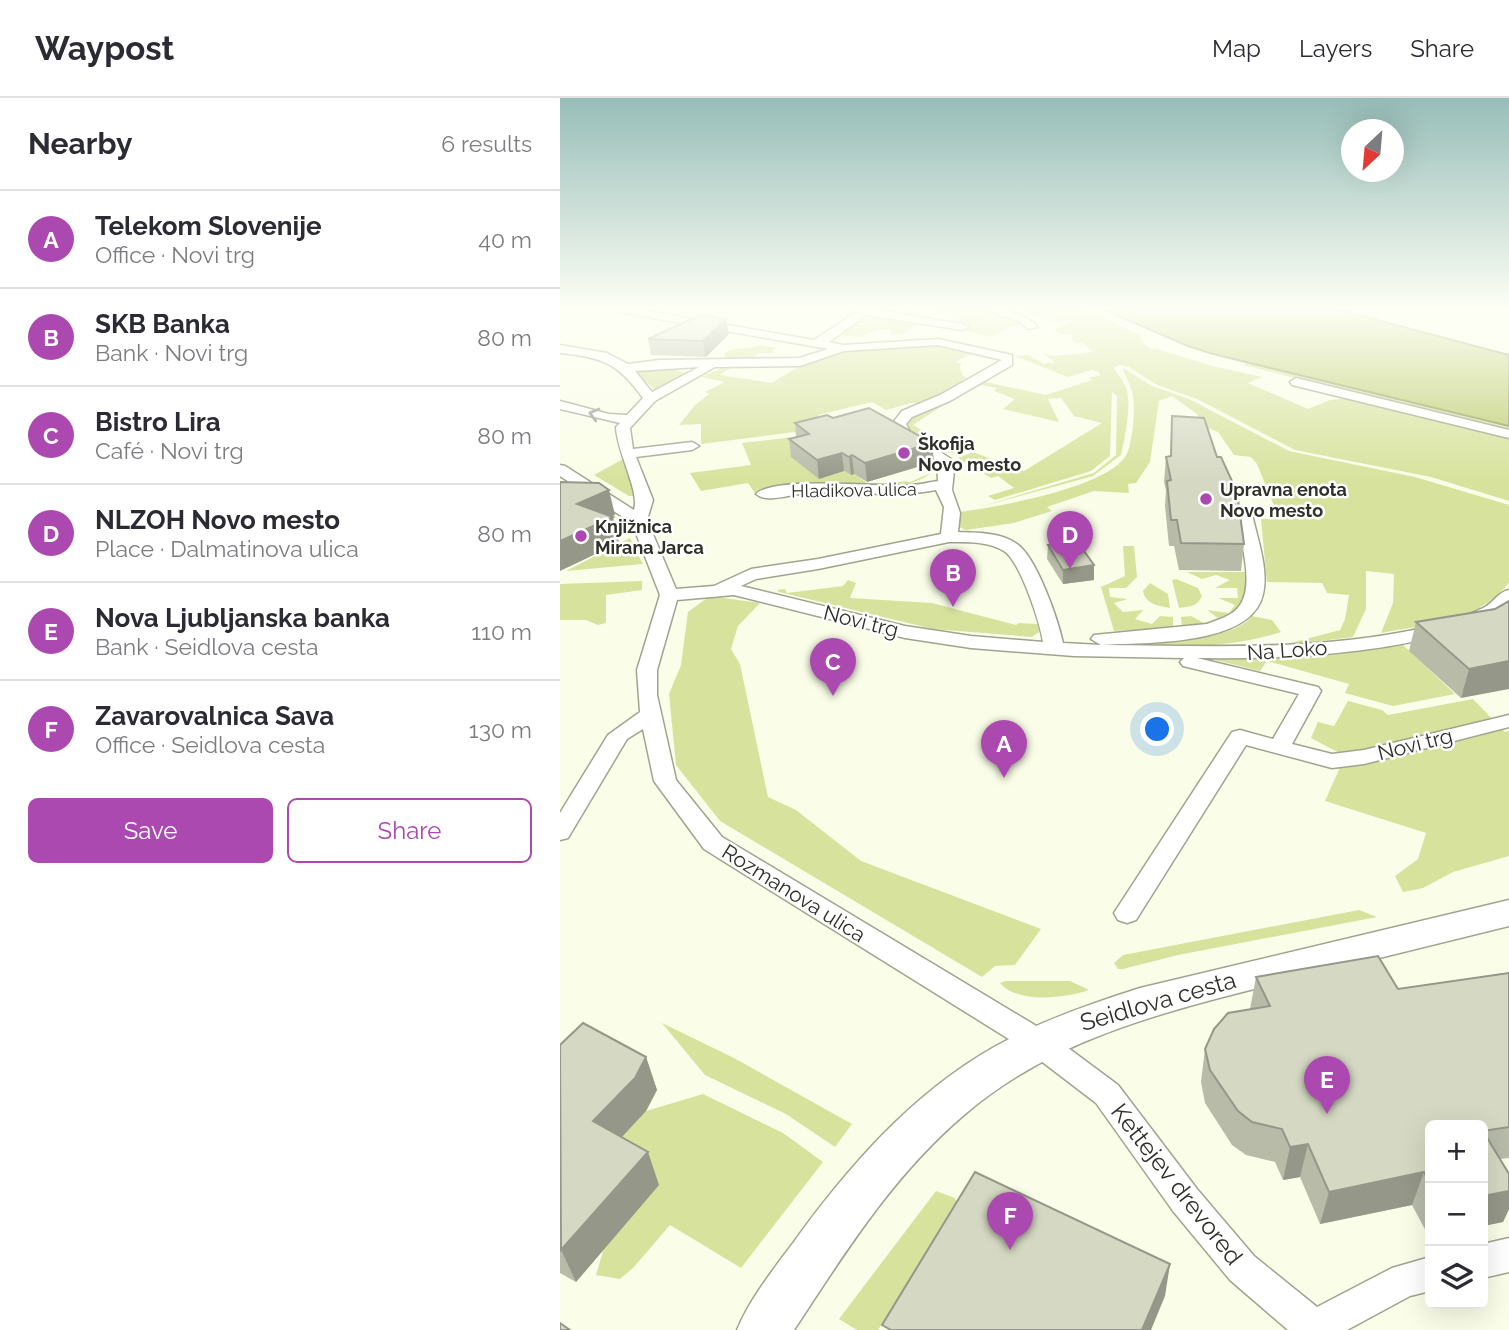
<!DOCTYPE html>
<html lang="en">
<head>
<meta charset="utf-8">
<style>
	:root { --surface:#fff; --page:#f2f2f3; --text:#2b2b33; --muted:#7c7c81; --line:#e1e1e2; --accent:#ab49b0 }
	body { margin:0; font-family:Raleway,sans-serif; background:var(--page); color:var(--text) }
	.controls { position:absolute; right:21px; bottom:21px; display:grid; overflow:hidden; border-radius:10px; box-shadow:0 7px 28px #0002 }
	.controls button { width:63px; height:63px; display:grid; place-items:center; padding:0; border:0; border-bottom:2px solid var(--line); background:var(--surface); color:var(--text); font:35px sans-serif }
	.compass { position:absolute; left:781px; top:21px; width:63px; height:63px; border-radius:50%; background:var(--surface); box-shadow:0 7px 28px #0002; rotate:206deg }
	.you { position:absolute; left:598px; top:632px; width:24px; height:24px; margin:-18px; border:5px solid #fff; border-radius:50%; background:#1a73e8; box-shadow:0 0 0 10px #1a73e833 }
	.badge { display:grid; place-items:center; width:46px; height:46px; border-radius:50%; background:var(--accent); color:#fff; font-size:23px; font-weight:700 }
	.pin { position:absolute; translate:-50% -58px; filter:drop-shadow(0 2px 4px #0008) }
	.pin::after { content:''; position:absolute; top:37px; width:24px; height:21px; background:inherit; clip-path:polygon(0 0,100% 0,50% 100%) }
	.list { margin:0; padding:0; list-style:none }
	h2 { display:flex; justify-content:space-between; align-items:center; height:91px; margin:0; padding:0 28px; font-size:30px }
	h2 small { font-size:23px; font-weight:400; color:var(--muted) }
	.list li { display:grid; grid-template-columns:46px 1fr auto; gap:21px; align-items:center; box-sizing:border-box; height:98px; padding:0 28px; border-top:2px solid var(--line) }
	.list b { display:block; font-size:26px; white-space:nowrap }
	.list p { margin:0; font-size:23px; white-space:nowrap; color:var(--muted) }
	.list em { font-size:23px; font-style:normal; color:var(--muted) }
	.actions { display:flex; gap:14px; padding:21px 28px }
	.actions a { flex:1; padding:16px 0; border:2px solid var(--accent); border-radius:10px; text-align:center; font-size:24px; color:var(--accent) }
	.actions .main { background:var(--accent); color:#fff }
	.icon { flex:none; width:38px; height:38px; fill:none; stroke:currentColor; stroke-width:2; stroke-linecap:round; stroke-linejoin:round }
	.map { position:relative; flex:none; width:949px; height:1232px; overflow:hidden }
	header { display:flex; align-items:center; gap:42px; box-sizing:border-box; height:98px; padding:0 35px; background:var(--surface); border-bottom:2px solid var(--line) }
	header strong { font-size:33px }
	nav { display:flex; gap:38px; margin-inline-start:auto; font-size:24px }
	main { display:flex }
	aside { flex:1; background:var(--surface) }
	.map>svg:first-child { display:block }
	.green { fill:#d7e29d }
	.water { fill:#becb70; stroke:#939c5a; stroke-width:2 }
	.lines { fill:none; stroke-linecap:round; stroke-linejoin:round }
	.street-casing { stroke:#a0a48f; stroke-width:3 }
	.secondary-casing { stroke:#a0a48f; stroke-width:3 }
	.street { fill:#fff; fill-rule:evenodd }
	.secondary { fill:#fff; fill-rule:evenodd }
	.wall { fill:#b7bba8 }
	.shaded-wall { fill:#959888 }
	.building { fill:#d5d9c3; stroke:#959888; stroke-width:2 }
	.oneway { stroke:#979894 }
	.poi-dot { fill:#ab49b0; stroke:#fff; stroke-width:2.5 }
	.labels { text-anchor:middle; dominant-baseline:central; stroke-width:5; stroke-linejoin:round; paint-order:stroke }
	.far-poi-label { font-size:18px; font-weight:bold; fill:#2f3028; stroke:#fff; text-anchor:start }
	.far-street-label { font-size:18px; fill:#2f3028; stroke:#fff }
	.street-label { font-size:21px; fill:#2f3028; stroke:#fff }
	.near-street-label { font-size:24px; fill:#2f3028; stroke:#fff }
</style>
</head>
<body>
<header>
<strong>Waypost</strong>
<nav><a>Map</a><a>Layers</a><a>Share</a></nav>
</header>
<main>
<aside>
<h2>Nearby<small>6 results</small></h2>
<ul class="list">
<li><span class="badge">A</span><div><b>Telekom Slovenije</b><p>Office · Novi trg</p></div><em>40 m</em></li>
<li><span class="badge">B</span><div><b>SKB Banka</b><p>Bank · Novi trg</p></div><em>80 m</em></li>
<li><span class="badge">C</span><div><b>Bistro Lira</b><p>Café · Novi trg</p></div><em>80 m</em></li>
<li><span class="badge">D</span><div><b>NLZOH Novo mesto</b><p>Place · Dalmatinova ulica</p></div><em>80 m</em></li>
<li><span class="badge">E</span><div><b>Nova Ljubljanska banka</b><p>Bank · Seidlova cesta</p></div><em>110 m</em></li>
<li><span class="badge">F</span><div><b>Zavarovalnica Sava</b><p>Office · Seidlova cesta</p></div><em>130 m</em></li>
</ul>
<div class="actions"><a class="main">Save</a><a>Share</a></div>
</aside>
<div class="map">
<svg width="949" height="1232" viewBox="0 0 949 1232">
	<rect width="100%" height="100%" fill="#fafee8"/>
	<g class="green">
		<polygon points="369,211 421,211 466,226 451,229 431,239 341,217 349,212 358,215 358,219 391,224 402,218 365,212"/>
		<path d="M 454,211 L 522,211 L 579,236 L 585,247 L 593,252 L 594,250 L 652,268 L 702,279 L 688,285 L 748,311 L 770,302 L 789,300 L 949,339 L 949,403 L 871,379 L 735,352 L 637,301 L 597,287 L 569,269 L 559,267 L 554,270 C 558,276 563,283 566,289 C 572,305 565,340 561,357 L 533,378 L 419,409 L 534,375 L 556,357 L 557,298 L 552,294 L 550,358 L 531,373 L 435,402 L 428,398 L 454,390 L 438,378 L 431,380 L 398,360 L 413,354 L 464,373 L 542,325 L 514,318 L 501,300 L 488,301 L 499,324 L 443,311 L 455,301 L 434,293 L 437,290 L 416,286 L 421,283 L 486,297 L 532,282 L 529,279 L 540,278 L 539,274 L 532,272 L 508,279 L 455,258 L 469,257 L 484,266 L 495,264 L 483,255 L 494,258 L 533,254 L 523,245 L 516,245 L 511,240 L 512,236 L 502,236 L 493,232 L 509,225 L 493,224 L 487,219 L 479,219 Z"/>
		<path d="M 324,217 L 364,224 L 342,236 L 330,236 L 332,232 C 321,231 311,232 302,239 L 278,237 L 289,225 L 316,228 L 291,223 Z"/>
		<path d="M 376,246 L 413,255 L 395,264 L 402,266 L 400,268 L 402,277 L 407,280 L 401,283 L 405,285 L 363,306 L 351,305 L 326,312 L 312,304 L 258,317 L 274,329 L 141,346 L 141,326 L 119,327 L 135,307 L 149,296 L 145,294 L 165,284 L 141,279 L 164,269 L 186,268 L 172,269 L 160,277 L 212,285 C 264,249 314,249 376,246 Z"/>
		<path d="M 200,247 L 217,250 L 213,252 L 214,255 L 198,255 L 191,263 L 163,262 L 165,255 C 177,248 188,252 200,247 Z"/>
		<polygon points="688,265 949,328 949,334 683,267"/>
		<path d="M 563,270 L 592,288 L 629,301 L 729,353 L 855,379 L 949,407 L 949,485 C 914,526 871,525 821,535 L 833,505 L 834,476 L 806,473 L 806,511 L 793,539 L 719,548 L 780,532 L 785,521 L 789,497 L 767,495 L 762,485 L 707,484 L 701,421 L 719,420 L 697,366 L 691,359 L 674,357 L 658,334 L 642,328 L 637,316 L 612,298 L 599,303 L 590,364 L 576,385 L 568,386 L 569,395 L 534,393 L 487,409 L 492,413 L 454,425 L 406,432 L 399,429 L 400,414 C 435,409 556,389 568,353 C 573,338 576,309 572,294 C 570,286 564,276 563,270 Z"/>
		<polygon points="94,271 116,272 129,276 96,293 76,274"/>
		<polygon points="408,291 353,327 403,356 383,354 348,331 347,324 357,315"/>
		<path d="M 242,338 L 259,381 L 284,373 L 291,377 L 294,376 C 299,379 305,384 309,386 C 323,391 337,381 350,384 L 371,375 C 337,401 283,383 243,387 C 227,388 211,393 195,395 L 188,385 L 141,393 L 130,375 L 191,367 L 182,345 Z"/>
		<polygon points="63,361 79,395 75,398 69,398 34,377"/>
		<polygon points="70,440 83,466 6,473"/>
		<polygon points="563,448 574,448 577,479 566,490 549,490 550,499 568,501 554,505 563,514 583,512 575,521 592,526 600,518 613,519 613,530 554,533 541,489 565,478"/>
		<path d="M 627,474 L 685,474 C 686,479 689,486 689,491 C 687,522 646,528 622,530 L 621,519 L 631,518 L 644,525 L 658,520 L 647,512 L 669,515 L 675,507 L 658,500 L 678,500 L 677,490 L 655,490 L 670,482 L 656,477 L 642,481 Z"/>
		<path d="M 616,481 L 638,490 L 642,498 C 638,508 629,509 619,510 L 612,482 Z"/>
		<polygon points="288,482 296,485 290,500 372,505 456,527 459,525 478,526 479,534 472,539 373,531 219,494 217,492 225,491 227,495 283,488"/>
		<polygon points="82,483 82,492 46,497 46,525 38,527 26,522 0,522 0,486"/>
		<path d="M 590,485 L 608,496 L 610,510 C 599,508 585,506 583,493 Z"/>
		<polygon points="157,499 200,505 178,528 171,551 180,566 208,699 236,712 301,763 481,831 455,867 435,868 422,879 160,723 116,667 109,596 121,567 128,514 147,500"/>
		<path d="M 692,518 L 712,522 L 721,534 C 666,552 608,549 551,546 C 585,543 671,546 692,518 Z"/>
		<polygon points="841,545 895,596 833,608 785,595 789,586 707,563 700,573 639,558 721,559"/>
		<polygon points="913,601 945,634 949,633 949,758 893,774 863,790 843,794 835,778 858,761 866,735 765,703 785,658 751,640 758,624 774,628 788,603 822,612 828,617"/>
		<polygon points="799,812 817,819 618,857 563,871 558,871 554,865 563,857"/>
		<path d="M 446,883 L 510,883 L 529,892 C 507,900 457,906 440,885 Z"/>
		<polygon points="102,925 172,959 292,1026 275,1049 226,1016 145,977"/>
		<polygon points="143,996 223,1035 263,1064 181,1170 110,1127 74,1169 60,1181 36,1177 44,1150 46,1056 86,1013"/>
		<polygon points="376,1093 395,1100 398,1108 318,1232 297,1232 279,1221"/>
	</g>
	<polygon class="water" points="542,211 776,211 949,257 949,328 653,256 628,248"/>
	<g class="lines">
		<g class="street-casing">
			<g id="street">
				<path d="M 54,211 L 76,211 L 254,242 L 295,215 L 287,211 L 310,211 L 402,226 L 408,229 L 402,232 L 306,217 L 269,244 L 283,247 L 378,241 L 452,257 L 452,267 L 390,303 L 352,319 L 346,326 L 350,334 L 391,361 L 394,373 L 392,392 L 400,415 L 398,434 C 418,435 440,434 457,446 C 477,460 498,522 503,545 L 541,547 L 531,541 L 534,537 L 647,526 C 659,521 673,518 680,507 C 695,486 680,440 676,416 L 684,411 L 692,416 C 697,440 709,471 703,496 C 692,549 584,544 542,547 C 655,548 769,554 880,526 L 887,528 L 889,532 L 887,536 C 805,557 721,561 637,560 L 758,589 L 761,593 L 732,646 L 772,656 L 804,652 L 949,617 L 949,629 L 804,666 L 772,670 L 686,647 L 576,822 L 567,825 L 558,822 L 554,815 L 672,634 L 680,632 L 713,641 L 739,596 L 623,568 L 620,564 L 624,560 L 514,558 L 411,550 L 345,540 L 174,497 L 117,502 L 97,572 L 97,597 L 116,682 L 162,739 L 488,935 L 558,987 L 637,1091 L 694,1158 L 757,1209 L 832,1170 L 870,1159 L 870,1193 L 850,1198 L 787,1232 L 728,1232 L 670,1182 L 613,1113 L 536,1005 L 468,953 L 144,751 L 94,683 L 83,631 L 67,641 L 8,740 L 0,742 L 0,715 L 48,637 L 80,614 L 77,572 L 100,497 L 72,425 L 0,378 L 0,367 L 5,368 L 74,412 C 80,393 57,355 56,329 L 60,325 L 0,311 L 0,303 L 49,316 L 67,317 L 83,300 C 58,265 42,259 0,255 L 0,247 L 47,255 L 68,266 L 99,262 L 239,260 L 268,251 L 59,214 ZM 378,247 L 442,262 L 380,297 L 342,313 L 332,326 L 340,340 L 377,363 L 378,383 C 369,384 360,387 351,387 C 321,390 216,377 196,396 C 207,406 235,395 249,395 C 292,393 334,400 376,392 L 384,409 L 381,436 L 258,461 L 191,471 L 154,488 L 116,491 L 87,422 L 93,402 L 76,359 L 132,352 L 139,348 L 132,344 L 73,351 L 70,330 L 95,303 L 155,269 L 240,268 L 284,253 ZM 139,269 L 92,294 L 75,273 ZM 389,444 C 408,444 427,443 444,453 C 460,463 480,524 483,544 L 411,538 L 345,528 L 181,488 L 196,481 L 258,471 Z"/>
				<path d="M 423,211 C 442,210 464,214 478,229 L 468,231 L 459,223 Z"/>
				<polygon points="736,280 949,332 949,340 732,287 730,284"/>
				<path d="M 949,492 L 949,507 C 939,518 922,529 907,525 L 905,521 C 910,514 918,513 925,509 C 934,504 938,494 949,492 Z"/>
				<polygon points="949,1140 949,1174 923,1180 923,1146"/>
			</g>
		</g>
		<g class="secondary-casing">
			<path id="secondary" d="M 949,802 L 949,828 C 872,847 795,866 718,885 C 607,913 493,940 404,1017 C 333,1077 284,1156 234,1232 L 177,1232 C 192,1196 219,1165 241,1134 C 298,1057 364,984 451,940 C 492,919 536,904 580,890 Z"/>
		</g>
		<use href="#street" class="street"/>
		<use href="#secondary" class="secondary"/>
	</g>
	<g class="wall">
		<polygon points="166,221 169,236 146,259 91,257 88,241"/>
		<polygon points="612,318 684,446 681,473 619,472 614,448 609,448 605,408 606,392 604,384 606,359 610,358"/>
		<polygon points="235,325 374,364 307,384 294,376 291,377 284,373 259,381 231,359 229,341 236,339"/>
		<polygon points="488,447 534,467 534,482 503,486 487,461"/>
		<polygon points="935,511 901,600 849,553 856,524"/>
		<polygon points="949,875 949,1060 940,1061 949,1076 949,1111 943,1124 923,1128 923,1027 870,1027 870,1139 869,1139 852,1107 760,1126 740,1079 723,1082 715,1064 686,1057 672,1047 645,1005 641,984 645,951 690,911 696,879 838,891"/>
		<polygon points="0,947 86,959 97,992 86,1013 62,1039 99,1087 16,1184 0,1175"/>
	</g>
	<g class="shaded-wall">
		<polygon points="166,221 169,236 146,259 143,243"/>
		<polygon points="372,345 374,364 307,384 305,365"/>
		<polygon points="282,355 284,373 259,381 257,362"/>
		<polygon points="292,357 294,376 291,377 289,359"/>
		<polygon points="49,392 55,417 24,431 17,406"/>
		<polygon points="53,419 59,445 0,473 0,443"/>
		<polygon points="534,467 534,482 503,486 503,472"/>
		<polygon points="949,563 949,591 901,600 909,571"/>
		<polygon points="86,959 97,992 86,1013 46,1056 33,1023"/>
		<polygon points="748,1046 740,1079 723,1082 730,1049"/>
		<polygon points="88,1054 99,1087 16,1184 1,1152"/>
		<polygon points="864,1074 852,1107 760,1126 769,1094"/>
		<polygon points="949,1093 949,1111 943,1124 923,1128 923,1098"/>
		<polygon points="610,1166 605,1198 591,1232 582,1232"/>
	</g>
	<g class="building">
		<polygon points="140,217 166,221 143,243 88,241"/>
		<polygon points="309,310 372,345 305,365 292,357 289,359 282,355 257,362 229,341 249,336 235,325 267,317 273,320"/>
		<polygon points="612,318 644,320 657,359 661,359 677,394 684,446 621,445 617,422 611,422 607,383 611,382 606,359 611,358"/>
		<polygon points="0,384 39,385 49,392 17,406 53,419 0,443"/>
		<polygon points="517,443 534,467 503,472 488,447"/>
		<polygon points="949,503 949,563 909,571 856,524 935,511"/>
		<polygon points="818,858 838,891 949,875 949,1029 923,1033 949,1076 949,1093 923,1098 923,1027 870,1027 870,1086 864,1074 769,1094 748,1046 730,1049 722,1031 692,1024 678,1013 650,972 645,951 654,931 668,915 710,908 696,879"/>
		<polygon points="23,925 86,959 75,980 33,1023 88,1054 1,1152 0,947"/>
		<polygon points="415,1074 610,1166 582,1232 331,1232 322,1227"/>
		<polygon points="0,1225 10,1232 0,1232"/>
	</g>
	<defs><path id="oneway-chevron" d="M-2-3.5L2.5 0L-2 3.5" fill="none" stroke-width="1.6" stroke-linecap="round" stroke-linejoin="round" transform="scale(1.75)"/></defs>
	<use class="oneway" href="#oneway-chevron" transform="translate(34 316) rotate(-165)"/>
	<linearGradient id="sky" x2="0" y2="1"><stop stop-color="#97bdb8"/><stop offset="0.55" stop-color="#fdfff5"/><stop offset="1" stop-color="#fdfff5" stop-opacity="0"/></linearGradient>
	<rect width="949" height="383" fill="url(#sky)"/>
	<g class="poi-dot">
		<circle cx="344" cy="355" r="7"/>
		<circle cx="646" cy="401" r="7"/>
		<circle cx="21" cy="438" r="7"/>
	</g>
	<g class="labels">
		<g class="far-poi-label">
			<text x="358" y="345">Škofija<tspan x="358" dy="21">Novo mesto</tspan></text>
			<text x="660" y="391">Upravna enota<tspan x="660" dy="21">Novo mesto</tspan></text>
			<text x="35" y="428">Knjižnica<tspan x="35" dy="21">Mirana Jarca</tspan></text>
		</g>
		<g class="far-street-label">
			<text transform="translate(294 392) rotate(-1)">Hladikova ulica</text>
		</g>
		<g class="street-label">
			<text transform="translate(301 523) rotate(14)">Novi trg</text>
			<text transform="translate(727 552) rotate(-4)">Na Loko</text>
			<text transform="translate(855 646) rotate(-14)">Novi trg</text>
			<text transform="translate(234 795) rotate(32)">Rozmanova ulica</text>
		</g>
		<g class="near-street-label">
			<text transform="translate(598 903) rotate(-16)">Seidlova cesta</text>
			<text transform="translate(617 1086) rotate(52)">Kettejev drevored</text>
		</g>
	</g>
</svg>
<div class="controls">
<button>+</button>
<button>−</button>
<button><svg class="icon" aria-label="layers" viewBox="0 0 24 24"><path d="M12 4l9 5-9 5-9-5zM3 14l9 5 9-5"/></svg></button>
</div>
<svg class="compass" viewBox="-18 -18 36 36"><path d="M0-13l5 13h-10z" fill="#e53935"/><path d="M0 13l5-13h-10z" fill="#7c7c81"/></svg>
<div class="you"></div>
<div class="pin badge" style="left:444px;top:680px">A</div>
<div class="pin badge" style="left:393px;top:509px">B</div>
<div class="pin badge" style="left:273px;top:598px">C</div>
<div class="pin badge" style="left:510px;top:471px">D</div>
<div class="pin badge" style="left:767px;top:1016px">E</div>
<div class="pin badge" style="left:450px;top:1152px">F</div>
</div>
</main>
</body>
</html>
